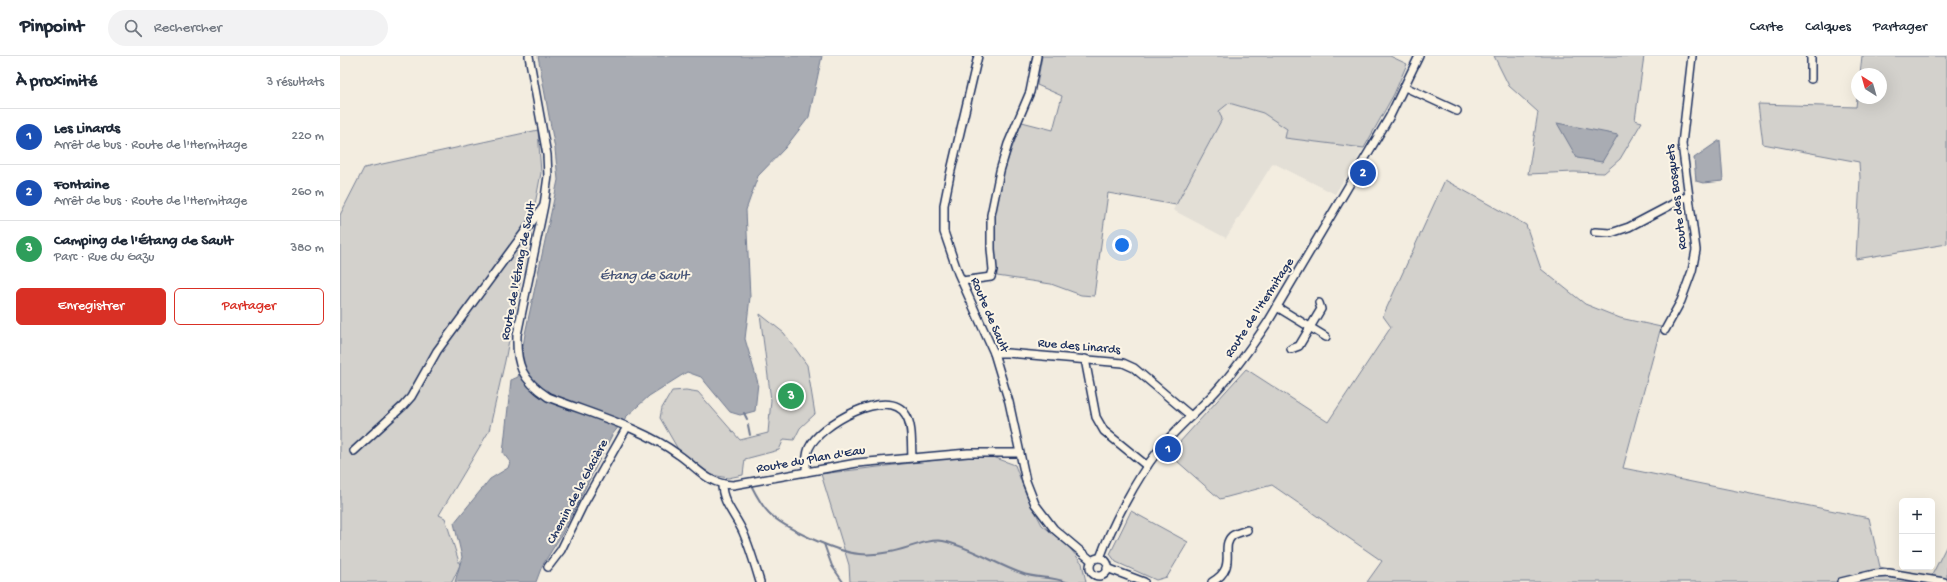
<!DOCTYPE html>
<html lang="fr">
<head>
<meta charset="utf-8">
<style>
	:root { --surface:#fff; --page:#f2f2f3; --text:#1f2937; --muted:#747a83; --line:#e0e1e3; --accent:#d93025 }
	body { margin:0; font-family:"Gochi Hand",sans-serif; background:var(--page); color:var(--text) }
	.controls { position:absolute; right:12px; bottom:12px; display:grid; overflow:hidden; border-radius:6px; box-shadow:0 4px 16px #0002 }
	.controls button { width:36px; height:36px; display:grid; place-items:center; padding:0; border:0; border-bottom:1px solid var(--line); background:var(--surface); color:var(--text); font:20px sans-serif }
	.compass { position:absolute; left:1511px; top:12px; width:36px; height:36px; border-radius:50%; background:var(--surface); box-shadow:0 4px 16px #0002; rotate:323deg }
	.you { position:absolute; left:782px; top:189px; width:14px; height:14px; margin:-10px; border:3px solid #fff; border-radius:50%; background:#1a73e8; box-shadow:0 0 0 6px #1a73e833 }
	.badge { display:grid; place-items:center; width:26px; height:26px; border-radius:50%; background:var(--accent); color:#fff; font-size:13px; font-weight:700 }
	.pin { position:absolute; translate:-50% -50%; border:2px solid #fff; box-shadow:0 1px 4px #0006 }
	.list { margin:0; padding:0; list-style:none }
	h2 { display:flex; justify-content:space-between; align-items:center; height:52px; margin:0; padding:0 16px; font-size:17px }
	h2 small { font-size:13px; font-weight:400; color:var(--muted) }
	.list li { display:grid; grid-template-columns:26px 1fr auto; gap:12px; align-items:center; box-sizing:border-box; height:56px; padding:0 16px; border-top:1px solid var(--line) }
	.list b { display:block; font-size:15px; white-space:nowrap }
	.list p { margin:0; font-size:13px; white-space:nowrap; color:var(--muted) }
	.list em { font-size:13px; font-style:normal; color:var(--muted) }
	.actions { display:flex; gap:8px; padding:12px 16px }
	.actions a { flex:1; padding:9px 0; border:1px solid var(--accent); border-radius:6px; text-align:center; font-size:14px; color:var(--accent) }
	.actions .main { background:var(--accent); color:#fff }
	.icon { flex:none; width:22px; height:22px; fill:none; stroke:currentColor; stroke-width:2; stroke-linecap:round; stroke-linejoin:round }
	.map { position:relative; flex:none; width:1607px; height:526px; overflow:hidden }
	header { display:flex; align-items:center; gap:24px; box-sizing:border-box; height:56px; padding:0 20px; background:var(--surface); border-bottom:1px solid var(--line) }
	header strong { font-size:19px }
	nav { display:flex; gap:22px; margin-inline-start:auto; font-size:14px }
	.search { width:280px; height:36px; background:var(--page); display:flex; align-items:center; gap:10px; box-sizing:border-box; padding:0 14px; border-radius:22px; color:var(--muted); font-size:15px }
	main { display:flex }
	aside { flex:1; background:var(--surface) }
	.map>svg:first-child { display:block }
	.built { fill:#e3dfd6 }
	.green { fill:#d3d1cc; stroke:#778095 }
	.water { fill:#a9acb3; stroke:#707a91 }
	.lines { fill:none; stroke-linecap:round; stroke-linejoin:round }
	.stream { stroke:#707a91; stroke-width:2 }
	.minor-casing { stroke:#1b2f5e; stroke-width:10 }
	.minor { stroke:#fcf5e5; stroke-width:7 }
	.labels { text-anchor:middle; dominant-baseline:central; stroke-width:4; stroke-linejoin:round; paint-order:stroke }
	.street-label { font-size:13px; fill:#1b2f5e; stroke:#fcf5e5 }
	.water-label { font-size:14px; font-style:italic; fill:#465478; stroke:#fcf5e5 }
</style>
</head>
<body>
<header>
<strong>Pinpoint</strong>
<div class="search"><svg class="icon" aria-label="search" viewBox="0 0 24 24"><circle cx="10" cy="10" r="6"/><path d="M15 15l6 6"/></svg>Rechercher</div>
<nav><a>Carte</a><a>Calques</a><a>Partager</a></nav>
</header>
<main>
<aside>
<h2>À proximité<small>3 résultats</small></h2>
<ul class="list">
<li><span class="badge" style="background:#1a4fb4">1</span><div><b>Les Linards</b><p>Arrêt de bus · Route de l'Hermitage</p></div><em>220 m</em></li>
<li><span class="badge" style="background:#1a4fb4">2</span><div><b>Fontaine</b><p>Arrêt de bus · Route de l'Hermitage</p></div><em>260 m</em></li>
<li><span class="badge" style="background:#2e9e5b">3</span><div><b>Camping de l'Étang de Sault</b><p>Parc · Rue du Gazu</p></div><em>380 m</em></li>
</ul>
<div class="actions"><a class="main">Enregistrer</a><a>Partager</a></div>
</aside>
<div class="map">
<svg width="1607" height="526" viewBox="0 0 1607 526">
	<rect width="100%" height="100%" fill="#f3ede0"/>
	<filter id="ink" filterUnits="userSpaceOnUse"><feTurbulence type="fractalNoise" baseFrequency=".025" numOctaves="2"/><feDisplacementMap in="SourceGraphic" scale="8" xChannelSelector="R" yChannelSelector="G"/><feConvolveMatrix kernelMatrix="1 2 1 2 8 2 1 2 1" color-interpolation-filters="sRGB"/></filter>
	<g filter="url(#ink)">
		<polygon class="built" points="889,47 923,57 947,73 945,82 1024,92 995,138 933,107 886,182 833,154 882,63 879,55"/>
		<g class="green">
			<polygon points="702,0 1050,0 1067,8 1054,38 1024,92 945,82 947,73 923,57 889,47 879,55 882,63 836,149 768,137 754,240 741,239 711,228 657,220 651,157 664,113 682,66 713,74 722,40 697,29"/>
			<polygon points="1154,0 1304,0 1295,64 1302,66 1280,103 1264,117 1234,116 1188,118 1198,56 1169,30"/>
			<polygon points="1522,0 1607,0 1607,188 1516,203 1520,122 1519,106 1423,88 1418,48 1516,51 1517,42 1541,42 1541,18 1520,18"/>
			<polygon points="198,74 201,117 165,305 149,375 99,459 105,462 120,509 112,526 0,526 0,159 24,112"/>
			<polygon points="1105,124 1186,169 1201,213 1245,248 1280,262 1321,271 1283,412 1529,462 1540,511 1591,521 1607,489 1607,526 1027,526 1042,505 932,429 880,443 829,398 906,313 988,366 1051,271 1043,260"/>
			<polygon points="420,258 444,277 467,309 475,358 460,372 454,384 444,383 439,394 405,403 403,419 388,422 372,419 339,395 320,362 322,352 332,335 346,334 358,336 400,384 428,377 431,344"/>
			<polygon points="645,398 675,409 686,438 702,469 728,490 742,507 746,526 510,526 509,509 481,418"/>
			<polygon points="791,455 848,486 827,521 816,524 776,506 770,498"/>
		</g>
		<g class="water">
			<polygon points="198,0 482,0 469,61 445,92 418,120 406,154 410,241 405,283 418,327 415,355 400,359 390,356 361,321 347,316 309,340 287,360 272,379 222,478 202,510 196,526 115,526 122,501 114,467 150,423 168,412 170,406 163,397 171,324 178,321 185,278 218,124 215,93"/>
			<polygon points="1217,67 1278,79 1262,106 1237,102"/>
			<polygon points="1380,84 1383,125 1363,127 1356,125 1354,102"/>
		</g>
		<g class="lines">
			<g class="stream">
				<polyline points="404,357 407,363"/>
				<polyline points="408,369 410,379"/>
				<path d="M 411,429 C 416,439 421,449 429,457 C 445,473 497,496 519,498 C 529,499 540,498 550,496 C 564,494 589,482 603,485 C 631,491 655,508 681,517 C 696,523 711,520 726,526"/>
				<polyline points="484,488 492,510 503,526"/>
			</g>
			<g class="minor-casing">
				<g id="minor">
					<path d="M 189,0 L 207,99 L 208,120 L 204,149 L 177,279 C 176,309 182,324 208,341 C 251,358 301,371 339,399 C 359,413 367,428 393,429 L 517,407 L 628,397 L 679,397"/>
					<polyline points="638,0 610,119 604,149 604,176 618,217 654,297 660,317 669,346 686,425 695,448 714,473 752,505"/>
					<polyline points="1471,23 1471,0"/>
					<polyline points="1065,31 1117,55"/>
					<polyline points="1255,176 1271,177 1289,171 1348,140"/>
					<polyline points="622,225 651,221 653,214 651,193 651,159 660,115 668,88 690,36 697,0"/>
					<polyline points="937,251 986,281"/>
					<polyline points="1325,274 1341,245 1352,215 1356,194 1342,88 1352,0"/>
					<polyline points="951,293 959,290 981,253 979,247"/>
					<polyline points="654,297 667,297 783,307 794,312 851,360"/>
					<polyline points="745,303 756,361 764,375 807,410"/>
					<polyline points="14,395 63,350 71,341 97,295 203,151"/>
					<path d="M 466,416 C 466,408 466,399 469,392 C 479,369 549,329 566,359 C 573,370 571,389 572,401"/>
					<path d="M 382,429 C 382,446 396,460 403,476 C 410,492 415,509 420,526"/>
					<path d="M 760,502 C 772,469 796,423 818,395 C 835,373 858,355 877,334 C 896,313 912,290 928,266 L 1050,60 L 1079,0"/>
					<circle cx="759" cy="511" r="9"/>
					<polyline points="208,511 221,494 243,449 287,371"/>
					<polyline points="767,512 804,526"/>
					<path d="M 872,526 C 899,511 879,492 892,480 C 896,477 902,476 907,474"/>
					<polyline points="1501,526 1534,518 1549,517 1604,526"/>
				</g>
			</g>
			<use href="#minor" class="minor"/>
		</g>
	</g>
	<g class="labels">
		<g class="street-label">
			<text transform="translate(1337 141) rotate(-97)">Route des Bosquets</text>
			<text transform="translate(179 215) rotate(-79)">Route de l'Étang de Sault</text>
			<text transform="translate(920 252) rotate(-57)">Route de l'Hermitage</text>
			<text transform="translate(649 259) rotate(67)">Route de Sault</text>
			<text transform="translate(739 291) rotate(5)">Rue des Linards</text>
			<text transform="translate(471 404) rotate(-10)">Route du Plan d'Eau</text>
			<text transform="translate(238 436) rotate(-62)">Chemin de la Glacière</text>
		</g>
		<g class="water-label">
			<text x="304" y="220">Étang de Sault</text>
		</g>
	</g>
</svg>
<div class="controls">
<button>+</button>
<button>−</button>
</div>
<svg class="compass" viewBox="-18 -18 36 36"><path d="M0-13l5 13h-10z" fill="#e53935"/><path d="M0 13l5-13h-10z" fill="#747a83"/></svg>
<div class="you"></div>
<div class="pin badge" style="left:828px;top:393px;background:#1a4fb4">1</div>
<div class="pin badge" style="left:1023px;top:117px;background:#1a4fb4">2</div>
<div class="pin badge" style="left:451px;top:340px;background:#2e9e5b">3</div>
</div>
</main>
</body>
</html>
